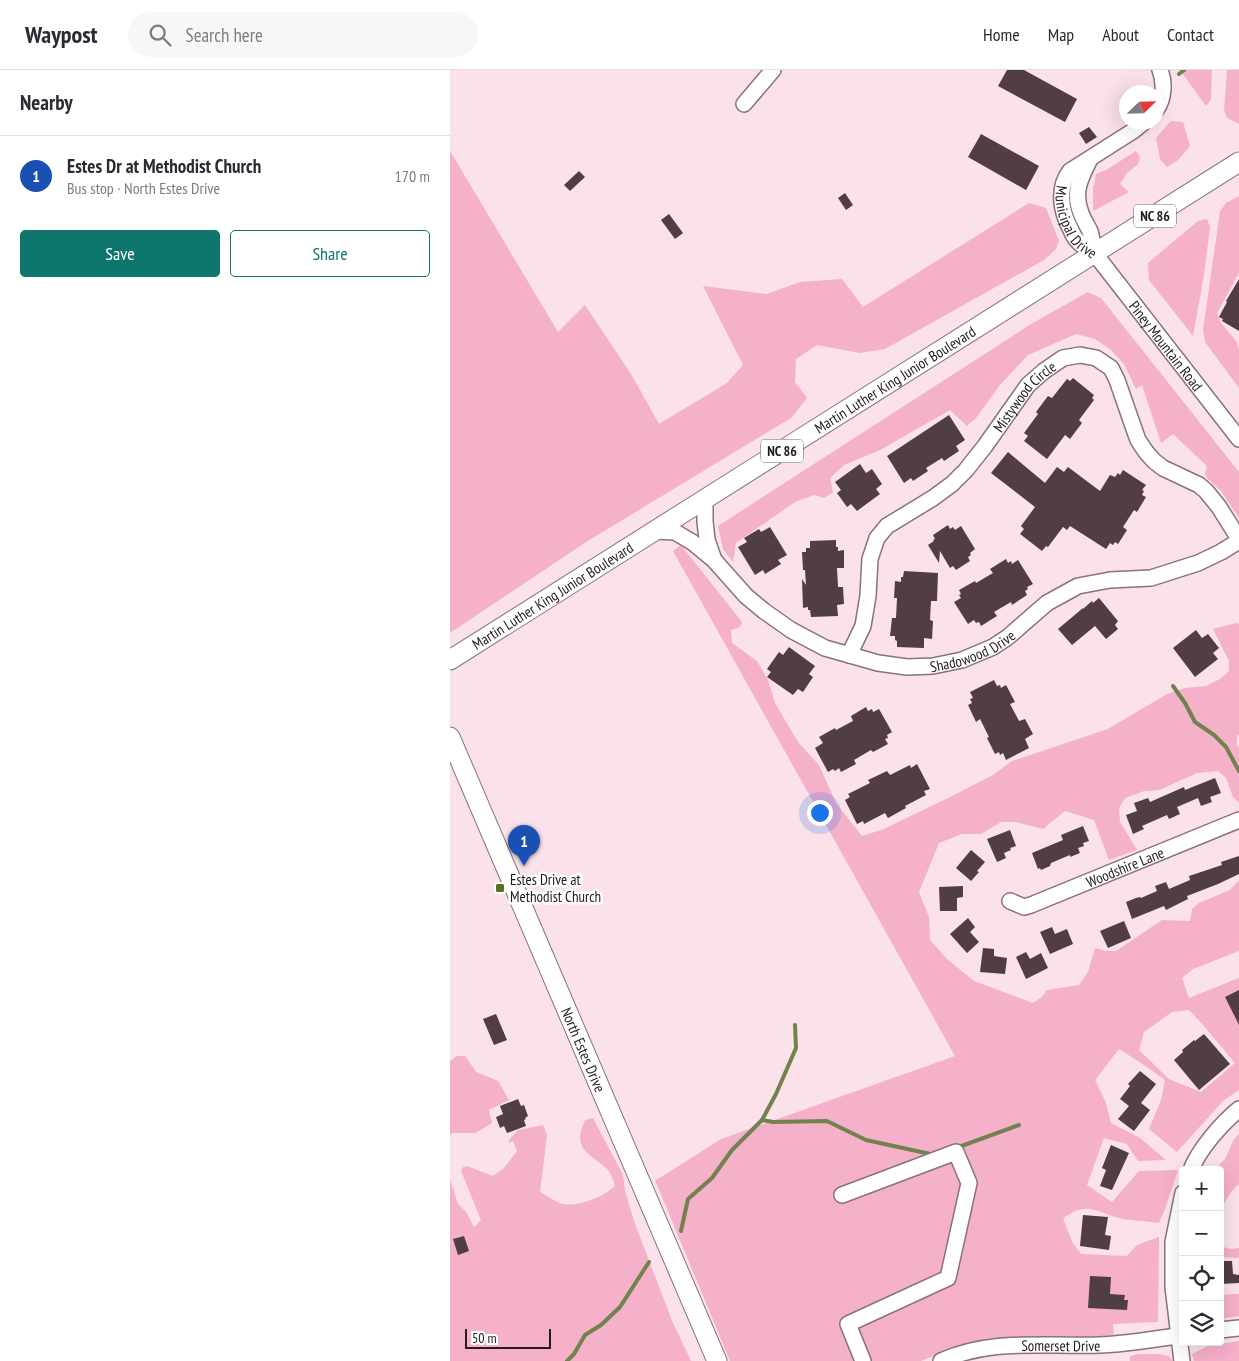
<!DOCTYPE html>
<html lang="en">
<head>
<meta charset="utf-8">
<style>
	:root { --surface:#fff; --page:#f7f7f7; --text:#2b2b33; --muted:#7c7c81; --line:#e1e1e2; --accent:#0f766e }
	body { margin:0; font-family:"PT Sans Narrow",sans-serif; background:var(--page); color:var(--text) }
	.controls { position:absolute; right:15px; bottom:15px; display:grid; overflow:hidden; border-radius:5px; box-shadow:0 5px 20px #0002 }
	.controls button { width:45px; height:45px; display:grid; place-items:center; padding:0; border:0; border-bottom:1px solid var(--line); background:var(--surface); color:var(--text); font:25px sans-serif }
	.compass { position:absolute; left:669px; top:15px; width:45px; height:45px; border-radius:50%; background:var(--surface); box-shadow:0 5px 20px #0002; rotate:67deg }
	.scale { position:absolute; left:15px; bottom:12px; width:86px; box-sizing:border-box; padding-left:5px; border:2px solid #231a1d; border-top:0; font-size:14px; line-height:18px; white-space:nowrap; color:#231a1d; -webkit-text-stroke:4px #fff; paint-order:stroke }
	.you { position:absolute; left:369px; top:742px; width:18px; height:18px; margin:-12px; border:4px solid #fff; border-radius:50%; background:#1a73e8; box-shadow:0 0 0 8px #1a73e833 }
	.badge { display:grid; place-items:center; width:32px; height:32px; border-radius:50%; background:var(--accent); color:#fff; font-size:16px; font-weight:700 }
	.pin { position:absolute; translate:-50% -41px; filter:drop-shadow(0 1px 2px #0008) }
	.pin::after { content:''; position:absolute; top:26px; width:18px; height:15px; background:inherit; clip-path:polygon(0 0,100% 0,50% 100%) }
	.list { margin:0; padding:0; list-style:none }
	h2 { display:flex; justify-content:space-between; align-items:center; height:65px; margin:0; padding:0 20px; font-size:21px }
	h2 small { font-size:16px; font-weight:400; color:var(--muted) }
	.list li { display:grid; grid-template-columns:32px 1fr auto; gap:15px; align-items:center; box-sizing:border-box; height:80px; padding:0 20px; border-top:1px solid var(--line) }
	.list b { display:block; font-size:19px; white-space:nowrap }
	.list p { margin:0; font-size:16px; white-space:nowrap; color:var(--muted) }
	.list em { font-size:16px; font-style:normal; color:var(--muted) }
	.actions { display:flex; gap:10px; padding:15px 20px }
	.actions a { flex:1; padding:11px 0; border:1px solid var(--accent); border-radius:5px; text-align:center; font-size:18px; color:var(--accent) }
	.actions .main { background:var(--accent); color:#fff }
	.icon { flex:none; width:28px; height:28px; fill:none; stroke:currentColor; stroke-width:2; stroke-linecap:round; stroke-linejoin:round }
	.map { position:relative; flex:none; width:789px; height:1291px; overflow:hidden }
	header { display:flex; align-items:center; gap:30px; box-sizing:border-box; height:70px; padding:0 25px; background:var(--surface); border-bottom:1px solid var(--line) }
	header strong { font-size:24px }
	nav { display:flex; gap:28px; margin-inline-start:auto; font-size:18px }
	.search { width:350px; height:45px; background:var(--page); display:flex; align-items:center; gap:12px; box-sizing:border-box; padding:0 18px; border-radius:28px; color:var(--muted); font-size:19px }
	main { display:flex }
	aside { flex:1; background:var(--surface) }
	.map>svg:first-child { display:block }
	.green { fill:#f5b0ca; fill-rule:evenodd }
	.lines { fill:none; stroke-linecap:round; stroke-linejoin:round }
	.stream { stroke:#71824d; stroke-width:4 }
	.building { fill:#513d44 }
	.minor-casing { stroke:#89737b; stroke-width:18 }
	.major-casing { stroke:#89737b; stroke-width:21 }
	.minor { stroke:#fff; stroke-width:15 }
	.major { stroke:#fff; stroke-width:19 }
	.poi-dot { fill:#567022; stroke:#fff; stroke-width:2 }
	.labels { text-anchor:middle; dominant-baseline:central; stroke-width:5; stroke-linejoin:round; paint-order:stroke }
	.shield { fill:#fff; stroke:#655f61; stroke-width:1 }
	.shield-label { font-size:14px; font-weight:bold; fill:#231a1d }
	.street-label { font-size:15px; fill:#231a1d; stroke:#fff }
	.poi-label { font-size:15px; fill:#231a1d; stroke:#fff; text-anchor:start }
</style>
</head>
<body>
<header>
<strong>Waypost</strong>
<div class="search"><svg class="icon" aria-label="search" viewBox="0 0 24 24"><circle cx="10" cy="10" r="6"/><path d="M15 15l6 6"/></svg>Search here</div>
<nav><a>Home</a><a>Map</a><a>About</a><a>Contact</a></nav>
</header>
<main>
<aside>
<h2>Nearby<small></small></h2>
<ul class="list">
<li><span class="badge" style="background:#1a4fb4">1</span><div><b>Estes Dr at Methodist Church</b><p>Bus stop · North Estes Drive</p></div><em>170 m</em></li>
</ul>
<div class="actions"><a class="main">Save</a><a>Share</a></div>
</aside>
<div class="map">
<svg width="789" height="1291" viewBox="0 0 789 1291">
	<rect width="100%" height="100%" fill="#fae1ea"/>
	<g class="green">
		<polygon points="730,0 762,0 761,30 756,36"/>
		<polygon points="777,0 789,0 789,54 777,48 774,40"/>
		<polygon points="721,51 733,52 740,76 727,91 717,97 710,89 706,68"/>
		<polygon points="0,81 108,262 135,235 181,304 209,354 277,313 293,295 253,216 317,224 350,212 392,209 413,237 579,133 596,138 609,171 606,179 594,190 435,279 410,283 367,275 346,289 345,312 357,328 341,348 136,472 0,563"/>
		<polygon points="686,81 690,87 688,94 677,103 670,114 679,122 643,141 643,119 646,104 656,100"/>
		<polygon points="789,126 789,203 767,243 771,253 787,272 789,280 789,318 755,272 753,260 770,141 776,133"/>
		<polygon points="757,149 760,157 754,205 743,266 699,210 698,193 748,151"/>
		<polygon points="638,222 651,228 789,402 789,448 771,421 757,408 755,404 757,396 723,364 711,373 692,315 686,319 674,294 661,280 645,269 626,264 578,285 550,315 526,348 517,356 500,340 430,380 394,395 380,408 383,422 374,428 364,425 345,432 286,473 283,492 273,479 268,456 581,254"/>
		<path d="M 231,475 L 292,552 L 290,557 L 281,560 L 282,573 L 307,591 L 318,610 L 325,633 L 348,672 L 369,695 L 386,733 L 412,766 L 434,759 L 500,727 L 543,705 L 562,691 L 658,659 L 717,624 L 735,618 L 756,616 L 770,609 L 779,601 L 779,591 L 763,559 L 786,553 L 789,554 L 789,665 L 787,666 L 787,675 L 789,678 L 789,733 L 783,727 L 776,708 L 768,701 L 747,703 L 709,720 L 694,721 L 675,728 L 669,738 L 670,752 L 687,780 L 659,790 L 644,750 L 615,741 L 593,759 L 566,752 L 551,752 L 531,764 L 512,764 L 489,773 L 469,822 L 479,847 L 480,870 L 497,889 L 524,911 L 583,933 L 592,927 L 597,920 L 629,915 L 638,902 L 645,878 L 655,881 L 666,881 L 712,850 L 740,851 L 742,839 L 749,833 L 780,820 L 789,810 L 789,881 L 743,899 L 732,908 L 739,928 L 789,908 L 789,1020 L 773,1031 L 727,1082 L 699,1059 L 711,1030 L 715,1010 L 694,995 L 669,979 L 645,1010 L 656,1033 L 661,1053 L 690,1068 L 716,1090 L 688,1091 L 677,1074 L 654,1068 L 637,1115 L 662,1132 L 689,1101 L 728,1100 L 715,1139 L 709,1153 C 696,1151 681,1151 669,1148 C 644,1141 638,1131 613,1148 L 622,1172 L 631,1184 L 677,1186 L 687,1175 L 709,1167 L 708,1252 L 663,1254 L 664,1265 L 642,1267 L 562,1267 L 540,1269 L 508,1276 L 471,1291 L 280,1291 L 205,1110 L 213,1106 L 271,1069 L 505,986 L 223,481 ZM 739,940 L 754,956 L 785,993 L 751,1022 L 719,1009 L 689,980 L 694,962 L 722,942 Z"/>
		<polygon points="7,986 15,986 26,1002 48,1011 59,1030 39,1040 42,1053 25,1063 3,1063 0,1065 0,991"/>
		<path d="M 143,1048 L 173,1105 L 175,1121 L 185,1154 L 223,1253 L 241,1291 L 0,1291 L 0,1109 L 8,1134 L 16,1142 L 24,1157 L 31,1150 L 11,1101 L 13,1097 L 17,1096 L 43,1106 L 54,1098 L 67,1081 L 63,1071 L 59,1073 L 59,1070 L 68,1060 L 93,1055 L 97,1065 L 90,1122 C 96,1125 108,1134 114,1134 C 130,1137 154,1126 165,1116 C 163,1109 161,1103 156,1098 C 145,1087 126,1081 131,1062 C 131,1058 134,1054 135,1050 Z"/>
		<path d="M 789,1064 L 789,1114 C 781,1120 775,1132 770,1141 L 770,1100 L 764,1100 L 775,1089 L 784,1069 Z"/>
		<polygon points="770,1176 781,1179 789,1178 789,1188 770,1187"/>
		<polygon points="785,1224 789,1224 789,1246 770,1249 770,1225"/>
		<polygon points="789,1271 789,1291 744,1291 742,1284 758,1276"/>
		<path d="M 688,1284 C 698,1285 717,1281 723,1291 L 680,1291 L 680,1288 L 681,1286 Z"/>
	</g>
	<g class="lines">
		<g class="stream">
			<polyline points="729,4 734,0"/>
			<polyline points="723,616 735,633 745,652 764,665 776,677 789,701"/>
			<polyline points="312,1050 323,1052 377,1051 416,1070 485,1085"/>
			<polyline points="506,1078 569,1055"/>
			<polyline points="231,1161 238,1129 262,1108 282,1080 312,1050 326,1024 346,978 345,955"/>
			<polyline points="117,1291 124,1284 135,1265 151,1255 170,1237 199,1192"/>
		</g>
	</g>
	<g class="building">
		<polygon points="557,0 574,0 627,29 615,52 548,16"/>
		<polygon points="639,57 647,67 636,74 629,63"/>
		<polygon points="531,64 589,96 576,120 518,87"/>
		<polygon points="129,101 135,107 120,121 114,115"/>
		<polygon points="395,123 403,135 396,140 388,128"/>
		<polygon points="219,144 233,163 225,169 211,150"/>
		<polygon points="789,209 789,261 772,251 773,249 769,247 777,232 776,231"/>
		<polygon points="623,308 644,325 642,328 644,330 629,350 632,353 620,369 615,365 597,389 574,371 578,366 574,363 588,344 586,342 598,326 602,328 617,309 620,311"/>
		<polygon points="499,345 515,370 506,376 509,381 494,391 492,388 476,398 478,401 463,411 461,408 454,413 437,386"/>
		<polygon points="558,382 595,413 607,397 614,402 618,397 650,421 660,405 665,407 668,403 670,405 673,400 696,415 692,420 694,421 692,425 696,427 687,442 684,440 673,457 677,460 668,474 665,472 663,475 660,473 656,479 620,456 617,460 613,457 598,477 596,476 592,481 570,464 574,459 571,456 585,437 541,403"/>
		<polygon points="410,394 416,403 422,399 432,414 426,419 430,424 407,441 401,434 397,437 387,423 391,420 385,412"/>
		<polygon points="498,455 500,459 503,457 505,460 511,456 525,479 520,483 521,485 518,487 520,491 506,500 503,496 500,498 490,481 489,493 478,475 484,471 483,470 485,469 483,465"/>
		<polygon points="320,457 337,485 328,490 331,494 315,504 313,500 305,505 288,477 297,472 294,468 309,459 311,462"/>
		<polygon points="386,470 386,477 388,477 388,481 394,480 394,498 387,498 388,517 393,517 394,534 387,535 388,546 361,547 360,540 358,540 358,537 353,538 352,509 356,515 355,500 353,500 352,482 356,482 356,478 360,478 360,471"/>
		<polygon points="556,489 558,493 561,491 562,494 568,490 583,514 577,517 578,519 575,521 577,525 562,535 561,532 544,542 547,546 531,556 529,552 526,553 524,550 518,554 504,532 511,528 509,525 511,524 509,520 525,511 526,513 543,503 540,499"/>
		<polygon points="454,501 488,503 487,531 481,531 480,550 483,551 482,569 474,568 474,578 447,577 447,571 445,570 445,566 440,566 442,548 446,548 447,528 444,528 445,511 451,512 451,507 453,507"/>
		<polygon points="649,528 668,551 665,555 668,559 656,569 645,556 622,575 608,559 633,538 633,539 642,531 643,533"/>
		<polygon points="746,560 752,568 758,564 769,578 763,583 768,589 745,607 723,578"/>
		<polygon points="339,577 365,596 359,604 363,607 353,622 348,619 343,625 317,607 321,602 317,599 329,582 333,585"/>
		<polygon points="544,610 547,616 550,615 551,618 556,615 565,632 560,634 569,651 575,649 583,664 575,669 579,678 556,690 553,683 550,685 549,682 545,684 537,668 539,667 530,649 526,652 518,635 522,633 520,629 523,628 520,622"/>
		<polygon points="416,637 418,641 422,639 423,642 429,639 442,662 437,665 438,668 435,669 438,674 423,682 421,680 404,690 406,694 391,702 389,698 385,701 383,699 378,702 365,678 373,673 369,667 385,658 386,660 403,651 401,646"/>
		<polygon points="467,694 480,719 474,721 476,725 455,736 456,738 438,748 435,743 414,754 413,751 407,754 395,730 400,727 398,724 420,713 418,710 437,701 440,705 460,695 461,698"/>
		<polygon points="765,708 771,723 760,727 762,732 751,736 748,728 727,737 730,744 719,749 717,745 692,756 694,759 683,764 676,745 687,741 684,733 698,728 700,732 734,717 735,720"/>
		<polygon points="633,756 639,771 633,773 634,776 628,778 630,783 620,787 620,785 601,793 600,796 591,800 590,798 588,799 582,783 613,770 611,765"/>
		<polygon points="560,760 566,776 560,778 561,780 554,783 556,788 547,792 537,769"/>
		<polygon points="521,780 535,792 527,801 529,802 521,811 506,798"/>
		<polygon points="789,786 789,804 768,814 737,826 738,829 716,840 714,836 682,849 676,832 686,828 690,827 691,828 707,821 705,816 716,812 719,819 740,810 739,806 772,795 771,792"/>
		<polygon points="513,816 513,827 507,828 507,841 490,841 489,817"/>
		<polygon points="518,848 525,857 520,862 529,872 517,883 500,864"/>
		<polygon points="674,851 681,868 658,878 650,861"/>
		<polygon points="602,857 605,864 617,859 623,874 600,884 590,862"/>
		<polygon points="533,878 544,879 544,886 557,888 555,904 530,902"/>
		<polygon points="576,882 580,889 591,883 598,898 576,909 566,887"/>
		<polygon points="789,920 789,955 775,927"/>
		<polygon points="46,944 57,970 44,975 33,949"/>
		<polygon points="754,964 780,994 749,1020 724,990 733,982 732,980 744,970 745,971"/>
		<polygon points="690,1001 706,1014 691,1033 700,1040 684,1061 668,1049 679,1036 670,1029 680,1016 678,1014"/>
		<polygon points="68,1029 71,1036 74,1035 78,1046 75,1048 76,1049 74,1050 76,1056 57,1063 54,1056 50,1058 46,1047 53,1044 50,1036"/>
		<polygon points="661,1075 679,1083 662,1120 650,1116 656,1100 652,1098"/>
		<polygon points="633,1145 658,1147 655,1165 661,1166 659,1180 630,1176"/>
		<polygon points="14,1166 19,1181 8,1185 3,1169"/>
		<polygon points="770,1191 782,1191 783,1204 789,1205 789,1213 770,1214"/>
		<polygon points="640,1206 661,1207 660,1224 675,1225 674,1230 678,1230 677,1240 638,1238"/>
	</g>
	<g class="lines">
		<g class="minor-casing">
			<g id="minor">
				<polyline points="294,34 323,0"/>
				<path d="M 706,40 C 714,29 715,12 710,0"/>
				<path id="s1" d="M 694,52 L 683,61 L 620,101 C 607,118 611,141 620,158 C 622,162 623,166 626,169 C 630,175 639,179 645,184 L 789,369"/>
				<path d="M 639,91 C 630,109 623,123 631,143 C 633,149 637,155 640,161 C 642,168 643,176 645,184"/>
				<polyline points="255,429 255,451 257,470 264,490"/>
				<path id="s2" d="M 205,461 L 225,462 L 242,472 L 264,490 L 296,526 L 314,541 L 341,560 L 375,578 L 428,593 L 457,597 L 483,596 L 512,590 L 543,577 L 558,567 L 597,533 L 628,516 L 660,510 L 701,508 L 748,493 L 771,482 L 789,471"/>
				<path id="s3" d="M 399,585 L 413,556 L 418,526 L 420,489 L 427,468 L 437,456 L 483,428 L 502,414 L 516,400 L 535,376 L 578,315 L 594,301 L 613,288 L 630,285 L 646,288 L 661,298 L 667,310 L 683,356 L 688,370 L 696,382 L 704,391 L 713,398 L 749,415 L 756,421 L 769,437 L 789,469"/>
				<path id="s4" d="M 560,831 L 574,837 L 581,835 L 789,750"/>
				<path d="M 741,1100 C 749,1079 772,1053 789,1039"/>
				<polyline points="392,1125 506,1082 519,1113 498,1208 398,1254 413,1291"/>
				<polyline points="770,1260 789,1258"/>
				<path id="s5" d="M 491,1291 C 541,1268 596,1277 649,1275 C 677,1274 705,1269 733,1265"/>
				<polyline points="732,1291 723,1217 723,1172 733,1123"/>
			</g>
		</g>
		<g class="major-casing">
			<g id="major">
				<path id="s6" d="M 0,590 L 789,92"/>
				<path id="s7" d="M 0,667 L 267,1291"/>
			</g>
		</g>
		<use href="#minor" class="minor"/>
		<use href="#major" class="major"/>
	</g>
	<rect class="poi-dot" x="45" y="813" width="10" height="10" rx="2.5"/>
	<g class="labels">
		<g class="shield">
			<rect x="684" y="134.5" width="42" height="23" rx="4"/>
			<rect x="311" y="369.5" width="42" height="23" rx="4"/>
		</g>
		<g class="shield-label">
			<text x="705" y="146">NC 86</text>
			<text x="332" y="381">NC 86</text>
		</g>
		<g class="street-label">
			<text stroke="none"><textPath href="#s1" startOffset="146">Municipal Drive</textPath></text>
			<text stroke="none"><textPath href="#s1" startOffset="302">Piney Mountain Road</textPath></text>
			<text stroke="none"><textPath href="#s6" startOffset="526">Martin Luther King Junior Boulevard</textPath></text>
			<text stroke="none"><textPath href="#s3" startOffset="329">Mistywood Circle</textPath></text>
			<text stroke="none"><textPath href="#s6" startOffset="121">Martin Luther King Junior Boulevard</textPath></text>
			<text stroke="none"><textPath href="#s2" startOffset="364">Shadowood Drive</textPath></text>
			<text stroke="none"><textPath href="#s4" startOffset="124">Woodshire Lane</textPath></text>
			<text stroke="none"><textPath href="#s7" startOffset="340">North Estes Drive</textPath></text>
			<text stroke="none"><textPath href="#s5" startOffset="122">Somerset Drive</textPath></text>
		</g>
		<g class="poi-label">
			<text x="60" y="809">Estes Drive at<tspan x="60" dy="17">Methodist Church</tspan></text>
		</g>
	</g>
</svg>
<div class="controls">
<button>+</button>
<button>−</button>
<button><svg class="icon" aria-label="locate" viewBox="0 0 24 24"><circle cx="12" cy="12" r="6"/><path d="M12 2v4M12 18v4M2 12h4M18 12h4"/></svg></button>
<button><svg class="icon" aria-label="layers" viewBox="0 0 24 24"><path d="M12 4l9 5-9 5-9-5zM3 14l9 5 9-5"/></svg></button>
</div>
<svg class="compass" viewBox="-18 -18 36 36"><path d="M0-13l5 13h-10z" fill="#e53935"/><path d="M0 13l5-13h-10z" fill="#7c7c81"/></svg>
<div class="scale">50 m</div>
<div class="you"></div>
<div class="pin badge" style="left:74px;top:796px;background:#1a4fb4">1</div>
</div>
</main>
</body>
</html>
